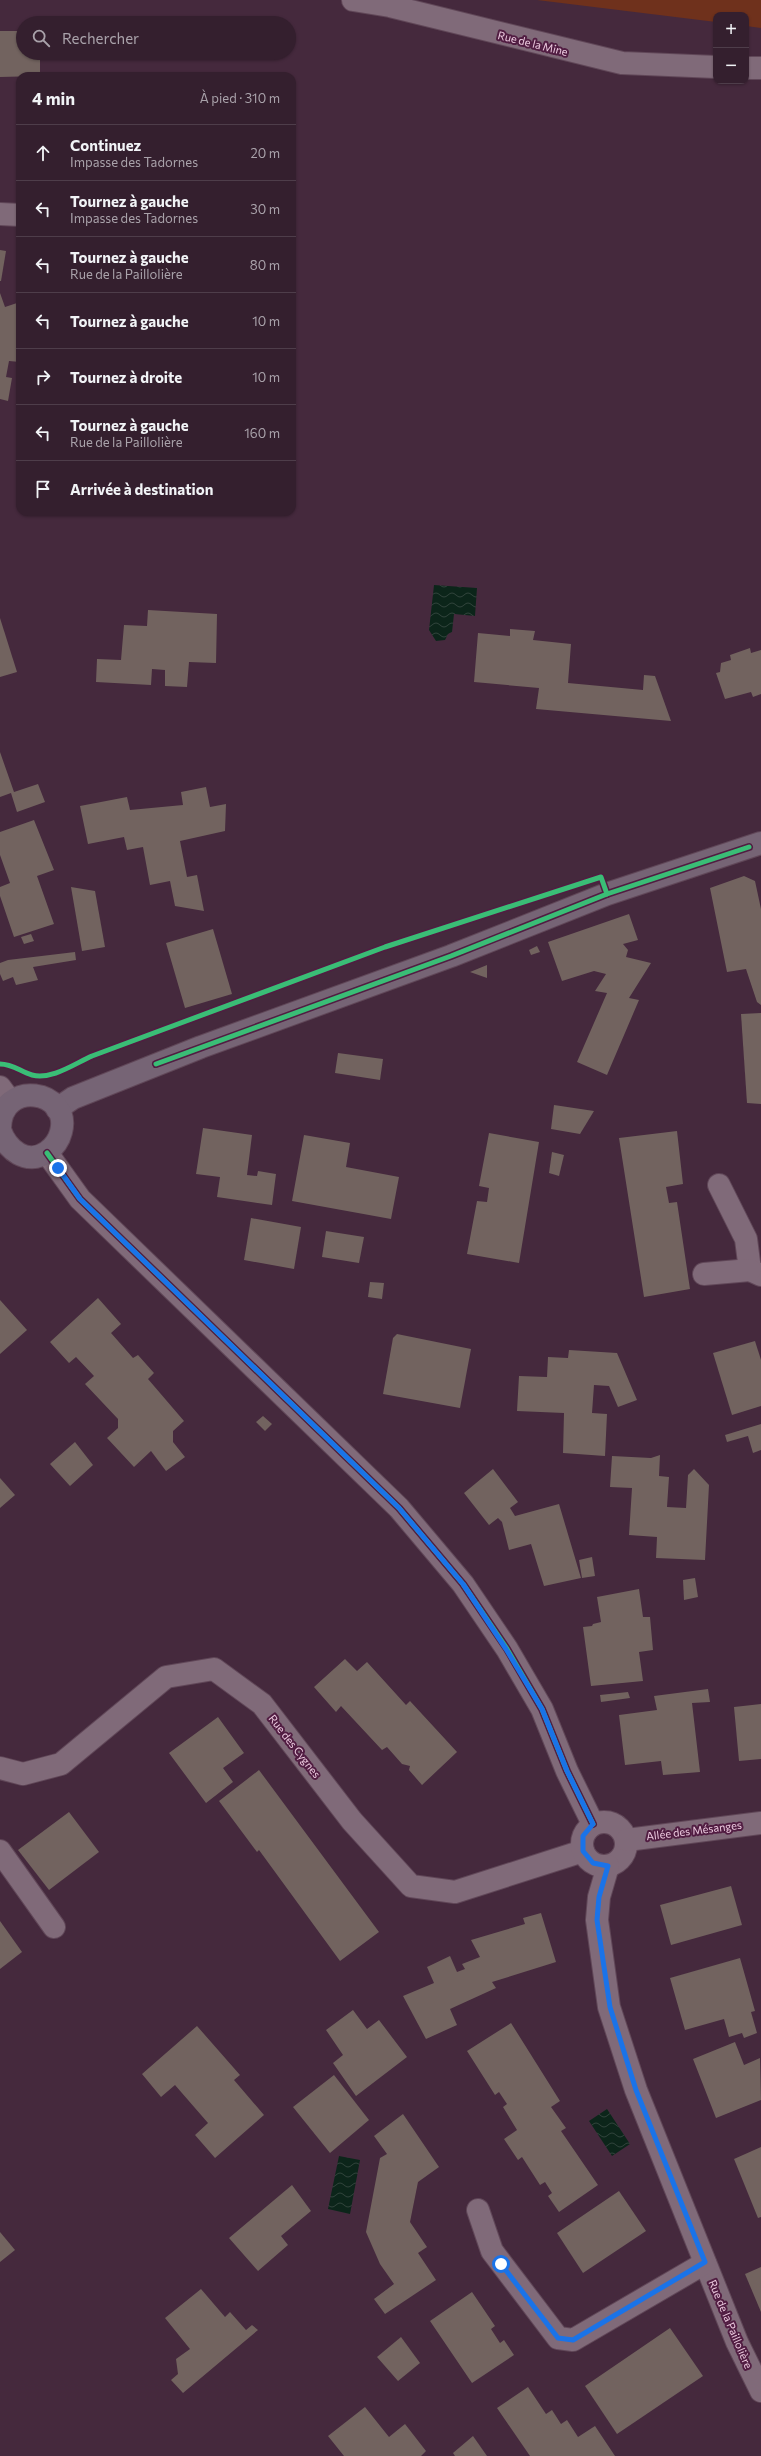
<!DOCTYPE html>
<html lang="fr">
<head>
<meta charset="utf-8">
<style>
	:root { --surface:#341f2e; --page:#3c2736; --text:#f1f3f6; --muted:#a9a2aa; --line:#4e3d4a }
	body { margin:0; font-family:Commissioner,sans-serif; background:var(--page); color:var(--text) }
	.controls { position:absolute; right:12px; top:12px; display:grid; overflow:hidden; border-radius:8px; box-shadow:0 1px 3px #0004 }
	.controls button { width:36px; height:36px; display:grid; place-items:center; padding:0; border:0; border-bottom:1px solid var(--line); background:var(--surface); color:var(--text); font:20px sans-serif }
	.stop { position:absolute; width:12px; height:12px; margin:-9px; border:3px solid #1a73e8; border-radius:50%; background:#fff }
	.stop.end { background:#1a73e8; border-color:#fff; box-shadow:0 1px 4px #0008 }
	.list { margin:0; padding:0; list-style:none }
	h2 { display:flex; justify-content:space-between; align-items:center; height:52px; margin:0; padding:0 16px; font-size:17px }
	h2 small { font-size:13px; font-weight:400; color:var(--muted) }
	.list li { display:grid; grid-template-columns:26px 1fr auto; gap:12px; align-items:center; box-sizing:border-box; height:56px; padding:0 16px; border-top:1px solid var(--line) }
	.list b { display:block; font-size:15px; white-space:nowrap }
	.list p { margin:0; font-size:13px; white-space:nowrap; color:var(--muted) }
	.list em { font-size:13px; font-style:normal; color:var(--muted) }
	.icon { flex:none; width:22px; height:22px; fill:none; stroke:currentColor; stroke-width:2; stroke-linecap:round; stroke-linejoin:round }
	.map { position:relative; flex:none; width:761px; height:2456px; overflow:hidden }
	.search { position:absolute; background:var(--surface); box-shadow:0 1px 3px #0004; left:16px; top:16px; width:280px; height:44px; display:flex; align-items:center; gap:10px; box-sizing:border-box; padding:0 14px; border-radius:22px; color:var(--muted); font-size:15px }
	.panel { position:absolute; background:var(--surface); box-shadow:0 1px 3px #0004; left:16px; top:72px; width:280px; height:444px; border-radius:12px }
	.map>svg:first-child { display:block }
	.green { fill:#6f311c }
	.water { fill:url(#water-waves) }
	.building { fill:#72635f }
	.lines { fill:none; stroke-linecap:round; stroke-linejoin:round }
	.minor-casing { stroke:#604758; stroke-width:24 }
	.major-casing { stroke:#604758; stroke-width:24 }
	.minor { stroke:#806a79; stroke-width:22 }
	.major { stroke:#766475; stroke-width:22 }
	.cycleway-casing { stroke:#511d42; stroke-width:8 }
	.cycleway { stroke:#3abd76; stroke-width:5 }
	.route { stroke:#1a73e8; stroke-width:5 }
	.labels { text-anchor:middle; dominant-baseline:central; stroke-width:4; stroke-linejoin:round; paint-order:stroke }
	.street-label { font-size:11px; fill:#edcbe0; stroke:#511d42 }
</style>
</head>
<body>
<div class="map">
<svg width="761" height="2456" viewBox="0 0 761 2456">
	<defs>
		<pattern id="water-waves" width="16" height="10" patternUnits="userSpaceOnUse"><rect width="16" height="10" fill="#0c251a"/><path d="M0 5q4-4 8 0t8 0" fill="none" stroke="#30433b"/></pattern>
	</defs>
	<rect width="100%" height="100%" fill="#45293d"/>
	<polygon class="green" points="537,0 761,0 761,28 746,26 746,15 716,15 716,22"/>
	<g class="water">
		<polygon points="434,585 477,588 475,616 454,614 452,632 448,634 445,640 436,641 429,630"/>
		<polygon points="607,2109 630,2144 612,2156 589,2121"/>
		<polygon points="339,2156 360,2160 350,2214 328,2209"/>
	</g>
	<g class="building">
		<polygon points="0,31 23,31 23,53 40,53 40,76 0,77"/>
		<polygon points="0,250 6,251 1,281 0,281"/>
		<polygon points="0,293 5,307 20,302 20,362 9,361 6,377 12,378 8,401 0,399"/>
		<polygon points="148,610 217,614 216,663 189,662 187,687 165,686 165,670 152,669 151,685 96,682 97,659 121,660 124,625 147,626"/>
		<polygon points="0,618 17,672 0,677"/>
		<polygon points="510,629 535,631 533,640 571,644 568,683 643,690 644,675 655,676 671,721 536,709 539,688 474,682 478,633 510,636"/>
		<polygon points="750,648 751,653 761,650 761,694 753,697 751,692 725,699 716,673 720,672 721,663 731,660 730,655"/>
		<polygon points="0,752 14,792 38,784 45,802 17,812 11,793 0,797"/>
		<polygon points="206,787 210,807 226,804 225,831 180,841 187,877 197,875 204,911 175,906 170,881 150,885 143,847 127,850 124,837 88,844 80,806 127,797 130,810 183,805 181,792"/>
		<polygon points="34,820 54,870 37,876 54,924 14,937 0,896 0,887 10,883 0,855 0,832"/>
		<polygon points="744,876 755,881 761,909 761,1005 757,1002 746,969 727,972 710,888"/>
		<polygon points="71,887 95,891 105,947 82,951"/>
		<polygon points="629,914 638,940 623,944 628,950 626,957 651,963 629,998 639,1000 607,1075 577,1062 607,993 595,991 606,974 594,971 562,981 548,942"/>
		<polygon points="213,929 232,994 185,1008 166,943"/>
		<polygon points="31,934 34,941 24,944 21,937"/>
		<polygon points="537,946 540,952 531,955 529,950"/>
		<polygon points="75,952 76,960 33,967 38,980 16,985 13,977 3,981 0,974 0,963 8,960"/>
		<polygon points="487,965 487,978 470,972"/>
		<polygon points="761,1013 761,1104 747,1103 741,1014"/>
		<polygon points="338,1053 383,1059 380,1080 335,1073"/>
		<polygon points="554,1105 594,1111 580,1134 551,1129"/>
		<polygon points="203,1128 252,1135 247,1175 257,1176 258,1171 276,1174 272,1205 217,1197 220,1177 196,1174"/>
		<polygon points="677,1131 683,1184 666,1187 669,1203 677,1202 690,1289 644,1297 619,1138"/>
		<polygon points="489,1133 539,1142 519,1263 467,1254 477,1201 487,1202 489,1188 479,1186"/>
		<polygon points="304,1135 350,1143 346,1167 399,1177 391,1219 292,1201"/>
		<polygon points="552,1152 564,1155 559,1176 549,1173"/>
		<polygon points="251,1218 301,1227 294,1269 244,1260"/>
		<polygon points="326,1231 364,1237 359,1263 322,1257"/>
		<polygon points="370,1282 384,1283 382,1299 368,1297"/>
		<polygon points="98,1298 121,1324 111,1333 133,1358 138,1355 154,1373 148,1379 184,1421 173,1431 173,1442 185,1457 166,1471 151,1451 134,1467 107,1438 118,1428 118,1419 85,1384 94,1376 76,1357 69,1363 50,1342"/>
		<polygon points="0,1300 27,1330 0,1354"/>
		<polygon points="397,1334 471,1349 460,1408 383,1394 393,1338"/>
		<polygon points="755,1341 761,1360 761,1406 732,1415 713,1353"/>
		<polygon points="569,1350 617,1353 637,1400 618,1407 609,1386 594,1385 592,1413 607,1414 605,1456 563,1453 564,1413 517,1411 519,1376 547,1377 548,1357 568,1358"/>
		<polygon points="263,1416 272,1424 265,1431 256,1422"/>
		<polygon points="761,1424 761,1450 753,1453 748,1436 727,1442 725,1435"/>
		<polygon points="75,1442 93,1465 70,1486 50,1464"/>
		<polygon points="660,1455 659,1476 669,1477 667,1507 686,1508 688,1475 694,1469 709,1485 705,1560 656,1558 657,1537 629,1535 632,1488 610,1487 612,1456 651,1458"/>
		<polygon points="493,1469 518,1502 510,1508 515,1516 559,1504 581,1578 544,1586 531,1544 509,1550 502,1522 498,1518 489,1525 464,1493"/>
		<polygon points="0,1478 15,1495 0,1508"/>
		<polygon points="592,1557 595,1576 582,1578 579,1560"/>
		<polygon points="695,1578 698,1597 684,1600 683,1580"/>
		<polygon points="639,1589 643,1617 650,1617 653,1650 639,1652 643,1681 591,1686 583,1627 592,1626 593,1624 601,1622 597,1597"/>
		<polygon points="345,1659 357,1671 367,1662 406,1705 410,1701 457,1752 422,1785 409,1770 410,1766 402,1764 387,1747 382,1750 341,1706 336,1712 314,1687"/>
		<polygon points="708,1689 710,1702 692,1703 700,1772 663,1775 661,1761 625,1765 619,1715 657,1710 654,1696"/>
		<polygon points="628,1692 630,1698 601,1702 600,1695"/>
		<polygon points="761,1704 761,1759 739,1761 734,1707"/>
		<polygon points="218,1717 244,1753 223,1768 233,1782 206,1803 169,1753"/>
		<polygon points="259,1770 379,1932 340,1961 259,1850 257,1852 219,1801"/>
		<polygon points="69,1812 99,1852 49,1890 18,1850"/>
		<polygon points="731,1886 742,1925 671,1945 660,1905"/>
		<polygon points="541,1913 556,1962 492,1982 496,1988 450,2009 457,2025 426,2039 403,1996 434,1983 427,1967 450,1956 457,1972 465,1969 462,1964 480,1957 471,1940 525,1924 523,1918"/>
		<polygon points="0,1921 22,1952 0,1969"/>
		<polygon points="740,1958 755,2011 751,2012 757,2033 744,2038 742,2033 729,2037 724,2019 685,2030 670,1978"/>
		<polygon points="353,2010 367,2029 379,2020 407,2057 356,2096 333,2063 343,2055 326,2030"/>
		<polygon points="511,2023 560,2101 551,2107 566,2128 561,2131 598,2185 559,2212 548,2196 552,2193 545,2182 540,2185 522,2157 518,2160 504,2139 517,2130 503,2107 507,2104 499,2092 495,2095 467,2051"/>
		<polygon points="197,2026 240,2075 234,2080 264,2115 215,2158 195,2135 208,2123 175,2085 161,2097 142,2074"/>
		<polygon points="735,2042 744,2065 760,2058 761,2100 716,2118 693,2059"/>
		<polygon points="334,2075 369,2120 330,2153 293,2107"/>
		<polygon points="403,2114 439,2167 418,2182 410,2222 427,2247 418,2253 436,2280 385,2314 374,2299 394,2284 380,2264 366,2232 380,2158 387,2154 374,2136"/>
		<polygon points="761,2147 761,2217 758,2218 734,2159"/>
		<polygon points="292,2185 311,2211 281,2236 288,2245 258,2271 229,2238"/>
		<polygon points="619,2191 646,2231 583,2273 557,2233"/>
		<polygon points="0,2232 15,2250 0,2262"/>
		<polygon points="761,2267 761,2312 745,2274"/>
		<polygon points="201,2289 225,2317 230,2312 246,2330 252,2325 258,2330 183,2393 171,2380 178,2374 176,2359 190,2349 165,2318"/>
		<polygon points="472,2292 495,2326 491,2329 500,2343 504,2340 514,2355 472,2383 430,2321"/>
		<polygon points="670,2328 703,2376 617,2434 585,2386"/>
		<polygon points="401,2337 420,2363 398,2381 377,2357"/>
		<polygon points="528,2387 546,2414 552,2410 561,2424 567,2420 578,2437 595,2426 615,2456 530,2456 497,2408"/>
		<polygon points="365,2407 389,2437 405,2424 426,2451 421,2456 344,2456 328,2436"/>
		<polygon points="473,2436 487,2456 455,2456 453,2453"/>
	</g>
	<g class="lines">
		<g class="minor-casing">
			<g id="minor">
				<polyline points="353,0 390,6 622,63 716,67"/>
				<polyline points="746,68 761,68"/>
				<polyline points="0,214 20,215"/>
				<polyline points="0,1087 11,1102"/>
				<polyline points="47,1153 80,1199 399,1508 463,1584 507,1649 542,1709 567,1771 593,1824"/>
				<polyline points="719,1185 746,1239 750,1270 761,1275"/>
				<polyline points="704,1274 750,1270"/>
				<polyline points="0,1768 23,1774 61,1764 166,1677 214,1669 262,1704 352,1821 411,1886 455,1892 583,1851"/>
				<circle cx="604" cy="1844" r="22"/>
				<polyline points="627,1840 761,1823"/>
				<polyline points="0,1851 54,1927"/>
				<polyline points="608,1866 599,1897 597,1920 609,2007 636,2090 737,2342 761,2391"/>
				<polyline points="478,2210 492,2251 558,2338 573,2340 705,2263"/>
			</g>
		</g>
		<g class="major-casing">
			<g id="major">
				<polyline points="57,1109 73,1098 201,1047 451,956 607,894 761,843"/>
				<path d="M 0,1128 C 1,1078 72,1090 61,1132 C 59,1140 54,1147 47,1152 C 27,1166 7,1150 0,1130"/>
			</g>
		</g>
		<use href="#minor" class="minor"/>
		<use href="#major" class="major"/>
		<g class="cycleway-casing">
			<g id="cycleway">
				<path d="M 0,1064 C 13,1064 21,1072 32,1075 C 52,1080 74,1064 92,1056 L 385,947 L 601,877 L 607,894"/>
				<polyline points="156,1064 451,956 607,894 749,847"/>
				<polyline points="47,1153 80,1199 399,1508 463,1584 507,1649 542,1709 567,1771 593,1824"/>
			</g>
		</g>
		<use href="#cycleway" class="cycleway"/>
	</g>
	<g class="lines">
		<polyline class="route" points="58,1168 80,1199 399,1508 463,1584 506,1649 542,1709 567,1771 593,1824 583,1836 583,1851 593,1863 608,1866 599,1897 597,1920 610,2007 636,2090 705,2262 573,2340 558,2338 501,2264"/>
	</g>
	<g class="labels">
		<g class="street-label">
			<text transform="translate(533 43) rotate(14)">Rue de la Mine</text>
			<text transform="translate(295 1746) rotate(52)">Rue des Cygnes</text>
			<text transform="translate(694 1830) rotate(-7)">Allée des Mésanges</text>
			<text transform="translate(731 2324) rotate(67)">Rue de la Paillolière</text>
		</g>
	</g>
</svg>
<div class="controls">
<button>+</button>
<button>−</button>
</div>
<div class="stop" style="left:501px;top:2264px"></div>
<div class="stop end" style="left:58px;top:1168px"></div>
<div class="search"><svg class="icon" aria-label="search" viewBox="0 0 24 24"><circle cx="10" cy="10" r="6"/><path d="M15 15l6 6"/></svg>Rechercher</div>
<section class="panel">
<h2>4 min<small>À pied · 310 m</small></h2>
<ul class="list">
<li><svg class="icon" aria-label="ahead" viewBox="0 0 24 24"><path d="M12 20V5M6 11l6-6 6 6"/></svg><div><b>Continuez</b><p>Impasse des Tadornes</p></div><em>20 m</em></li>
<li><svg class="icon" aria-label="left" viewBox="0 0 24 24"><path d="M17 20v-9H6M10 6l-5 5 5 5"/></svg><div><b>Tournez à gauche</b><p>Impasse des Tadornes</p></div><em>30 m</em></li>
<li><svg class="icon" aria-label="left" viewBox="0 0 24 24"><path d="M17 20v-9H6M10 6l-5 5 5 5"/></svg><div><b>Tournez à gauche</b><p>Rue de la Paillolière</p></div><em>80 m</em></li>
<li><svg class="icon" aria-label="left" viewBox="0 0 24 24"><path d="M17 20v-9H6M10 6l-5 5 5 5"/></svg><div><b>Tournez à gauche</b></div><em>10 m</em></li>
<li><svg class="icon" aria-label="right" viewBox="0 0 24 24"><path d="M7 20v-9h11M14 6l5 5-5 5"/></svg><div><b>Tournez à droite</b></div><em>10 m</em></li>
<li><svg class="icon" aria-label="left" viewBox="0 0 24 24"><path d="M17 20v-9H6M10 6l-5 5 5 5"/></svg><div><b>Tournez à gauche</b><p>Rue de la Paillolière</p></div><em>160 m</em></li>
<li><svg class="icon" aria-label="arrive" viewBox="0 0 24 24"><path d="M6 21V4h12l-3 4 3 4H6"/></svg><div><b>Arrivée à destination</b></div></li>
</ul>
</section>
</div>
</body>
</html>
